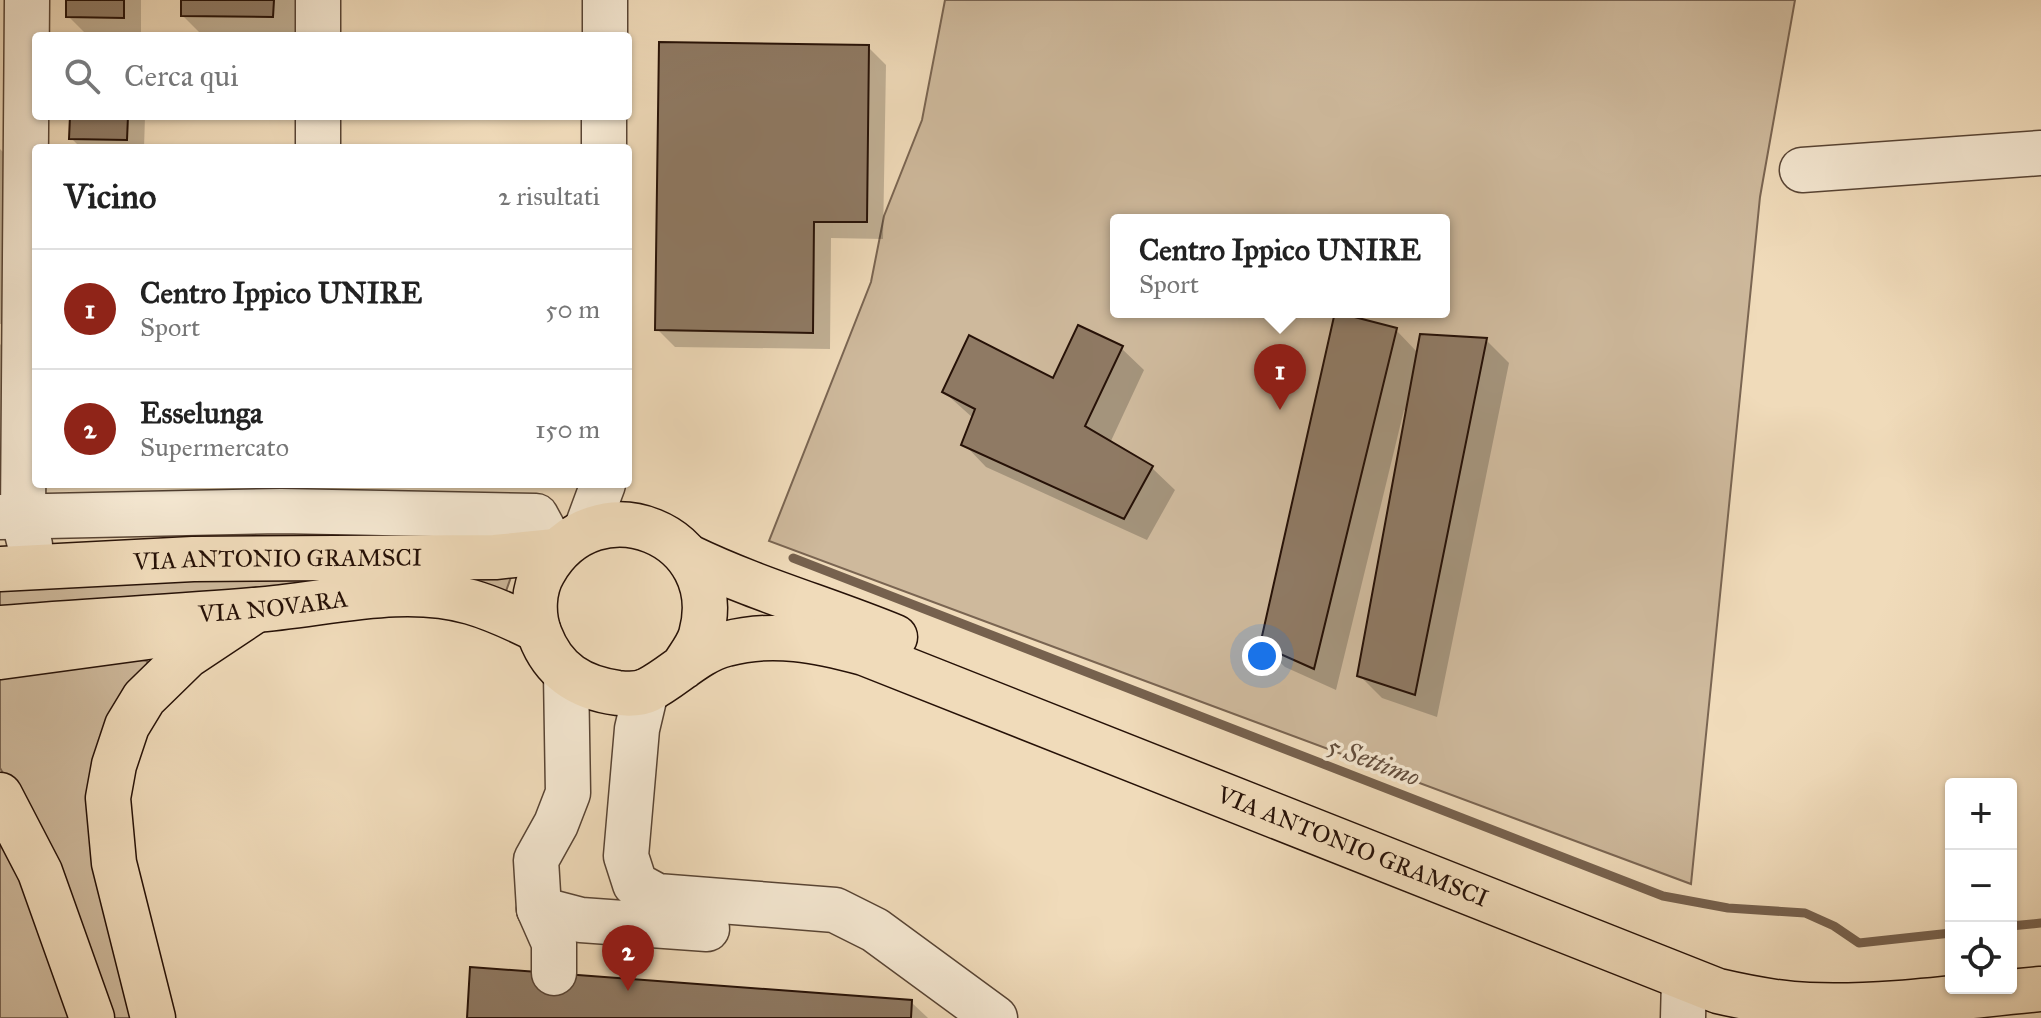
<!DOCTYPE html>
<html lang="it">
<head>
<meta charset="utf-8">
<style>
	:root { --surface:#fff; --page:#f2f2f2; --text:#222; --muted:#767676; --line:#e0e0e0; --accent:#8f2418 }
	body { margin:0; font-family:"IM FELL Great Primer",serif; background:var(--page); color:var(--text) }
	.controls { position:absolute; right:24px; bottom:24px; display:grid; overflow:hidden; border-radius:8px; box-shadow:0 2px 6px #0004 }
	.controls button { width:72px; height:72px; display:grid; place-items:center; padding:0; border:0; border-bottom:2px solid var(--line); background:var(--surface); color:var(--text); font:40px sans-serif }
	.you { position:absolute; left:1262px; top:656px; width:28px; height:28px; margin:-20px; border:6px solid #fff; border-radius:50%; background:#1a73e8; box-shadow:0 0 0 12px #1a73e833 }
	.badge { display:grid; place-items:center; width:52px; height:52px; border-radius:50%; background:var(--accent); color:#fff; font-size:26px; font-weight:700 }
	.pin { position:absolute; translate:-50% -66px; filter:drop-shadow(0 2px 4px #0008) }
	.pin::after { content:''; position:absolute; top:42px; width:28px; height:24px; background:inherit; clip-path:polygon(0 0,100% 0,50% 100%) }
	.popup { position:absolute; left:1110px; top:214px; width:340px; height:104px; box-sizing:border-box; display:grid; place-content:center; border-radius:8px; background:var(--surface); filter:drop-shadow(0 2px 6px #0005); font-size:26px; white-space:nowrap; color:var(--muted) }
	.popup b { font-size:30px; color:var(--text) }
	.popup::after { content:''; position:absolute; left:50%; top:100%; margin-left:-16px; border:16px solid transparent; border-top-color:var(--surface) }
	.list { margin:0; padding:0; list-style:none }
	h2 { display:flex; justify-content:space-between; align-items:center; height:104px; margin:0; padding:0 32px; font-size:34px }
	h2 small { font-size:26px; font-weight:400; color:var(--muted) }
	.list li { display:grid; grid-template-columns:52px 1fr auto; gap:24px; align-items:center; box-sizing:border-box; height:120px; padding:0 32px; border-top:2px solid var(--line) }
	.list b { display:block; font-size:30px; white-space:nowrap }
	.list p { margin:0; font-size:26px; white-space:nowrap; color:var(--muted) }
	.list em { font-size:26px; font-style:normal; color:var(--muted) }
	.icon { flex:none; width:44px; height:44px; fill:none; stroke:currentColor; stroke-width:2; stroke-linecap:round; stroke-linejoin:round }
	.map { position:relative; flex:none; width:2041px; height:1018px; overflow:hidden }
	.search { position:absolute; background:var(--surface); box-shadow:0 2px 6px #0004; left:32px; top:32px; width:600px; height:88px; display:flex; align-items:center; gap:20px; box-sizing:border-box; padding:0 28px; border-radius:8px; color:var(--muted); font-size:30px }
	.panel { position:absolute; background:var(--surface); box-shadow:0 2px 6px #0004; left:32px; top:144px; width:600px; height:344px; border-radius:8px }
	.map>svg:first-child { display:block }
	.green { fill:#ceb99c; stroke:#7a6552; stroke-width:2; fill-rule:evenodd }
	.shadow { fill:#0003 }
	.lines { fill:none; stroke-linecap:round; stroke-linejoin:round }
	.stream { stroke:#76614e; stroke-width:9 }
	.building { fill:#8f7a64; stroke:#261107; stroke-width:2 }
	.minor-casing { stroke:#584434; stroke-width:47 }
	.major-casing { stroke:#261107; stroke-width:47 }
	.highway-casing { stroke:#261107; stroke-width:47 }
	.minor { stroke:#f5e8d2; stroke-width:44 }
	.major { stroke:#f0dbba; stroke-width:44 }
	.highway { stroke:#f0dbba; stroke-width:44 }
	.labels { text-anchor:middle; dominant-baseline:central; stroke-width:7; stroke-linejoin:round; paint-order:stroke }
	.street-label { font-size:24px; fill:#261107; stroke:#f5e8d2 }
	.water-label { font-size:26px; font-style:italic; fill:#624d3c; stroke:#f5e8d2 }
</style>
</head>
<body>
<div class="map">
<svg width="2041" height="1018" viewBox="0 0 2041 1018">
	<rect width="100%" height="100%" fill="#f0dbba"/>
	<filter id="stains"><feTurbulence type="fractalNoise" baseFrequency=".0025" numOctaves="4"/><feColorMatrix values="0 0 0 0 .2 0 0 0 0 .09 0 0 0 0 .02 0 0 0 .5 -.17"/></filter>
	<radialGradient id="worn" r=".72"><stop offset=".6" stop-color="#630" stop-opacity="0"/><stop offset="1" stop-color="#630" stop-opacity=".3"/></radialGradient>
	<g class="green">
		<path d="M 945,0 L 1795,0 L 1760,197 L 1691,884 L 769,541 L 871,282 L 884,216 L 922,120 ZM 1116,220 L 1444,220 L 1444,312 L 1116,312 Z"/>
		<polygon points="347,574 511,577 505,594 0,617 0,585"/>
		<polygon points="142,660 147,661 148,666 100,896 133,1018 104,1018 22,806 0,768 0,676"/>
		<polygon points="0,837 40,926 74,1018 0,1018"/>
	</g>
	<g class="shadow">
		<polygon points="68,0 141,0 141,34 85,33 68,16"/>
		<polygon points="183,0 302,0 303,36 203,36 183,16"/>
		<polygon points="868,47 886,65 883,239 831,238 830,349 675,347 658,330"/>
		<polygon points="72,116 145,116 144,148 81,148 71,138"/>
		<polygon points="0,149 13,162 9,324 0,324"/>
		<polygon points="1396,330 1418,353 1486,340 1509,363 1437,717 1382,698 1359,675 1408,411 1404,410 1336,690 1285,667 1262,645"/>
		<polygon points="0,344 3,347 6,508 0,508"/>
		<polygon points="1121,348 1144,370 1110,443 1152,468 1175,490 1147,540 986,467 964,444 973,418 944,392 1054,380"/>
		<polygon points="911,1002 928,1018 469,1018"/>
	</g>
	<g class="lines">
		<g class="stream">
			<polyline points="793,558 1663,896 1728,908 1805,913 1834,926 1859,943 1951,933"/>
			<polyline points="2011,926 2041,923"/>
		</g>
	</g>
	<g class="building">
		<polygon points="66,0 124,0 124,18 66,17"/>
		<polygon points="181,0 274,0 273,17 181,16"/>
		<polygon points="659,42 869,45 867,222 814,222 813,333 655,330"/>
		<polygon points="70,116 128,116 127,140 69,139"/>
		<polygon points="1335,312 1397,328 1314,669 1260,645"/>
		<polygon points="1078,325 1123,346 1085,426 1153,466 1124,519 961,445 975,409 942,392 969,335 1053,378"/>
		<polygon points="1420,334 1487,338 1415,695 1357,676"/>
		<polygon points="470,967 912,1000 911,1018 467,1018"/>
	</g>
	<g class="lines">
		<g class="minor-casing">
			<g id="minor">
				<polyline points="27,0 23,517 30,545"/>
				<polyline points="318,0 318,36"/>
				<polyline points="605,36 605,0"/>
				<polyline points="318,116 318,148"/>
				<polyline points="604,148 604,116"/>
				<polyline points="1802,170 2041,153"/>
				<polyline points="0,517 281,511 536,516 555,551"/>
				<polyline points="586,530 603,484"/>
				<polyline points="646,691 637,729 626,856 635,884 657,896 835,910 875,930 995,1018"/>
				<polyline points="539,909 581,920 707,929"/>
				<polyline points="554,973 554,943 539,909 536,860 556,824 568,793 566,674"/>
				<polyline points="1683,1018 1684,980"/>
			</g>
		</g>
		<g class="major-casing">
			<g id="major">
				<path d="M 689,557 C 755,589 827,609 895,637"/>
				<path id="s1" d="M 0,569 L 193,559 L 495,557 L 555,551"/>
				<path id="s2" d="M 0,628 C 85,621 170,617 254,610 C 324,605 402,582 471,602 C 495,609 516,619 538,630"/>
				<path id="s3" d="M 683,667 C 689,657 698,646 701,635 C 729,534 596,480 544,571 C 533,589 532,615 540,635 C 554,672 581,688 618,693 C 627,694 640,694 648,690 C 674,677 697,651 726,644 C 773,631 819,641 864,653 L 1718,991 C 1748,998 1778,1004 1809,1005 C 1886,1008 1964,996 2041,989"/>
			</g>
		</g>
		<g class="highway-casing">
			<g id="highway">
				<polyline points="0,657 177,633 220,621"/>
				<polyline points="0,795 40,872 92,1018"/>
				<polyline points="153,1018 114,863 108,798 114,765 127,726 144,698 187,656 256,610"/>
			</g>
		</g>
		<use href="#minor" class="minor"/>
		<use href="#major" class="major"/>
		<use href="#highway" class="highway"/>
	</g>
	<g class="labels">
		<g class="street-label">
			<text stroke="none"><textPath href="#s1" startOffset="278">VIA ANTONIO GRAMSCI</textPath></text>
			<text stroke="none"><textPath href="#s2" startOffset="274">VIA NOVARA</textPath></text>
			<text stroke="none"><textPath href="#s3" startOffset="1246">VIA ANTONIO GRAMSCI</textPath></text>
		</g>
		<g class="water-label">
			<text transform="translate(1374 761) rotate(21)">5 Settimo</text>
		</g>
	</g>
	<rect width="100%" height="100%" filter="url(#stains)"/>
	<rect width="100%" height="100%" fill="url(#worn)"/>
</svg>
<div class="controls">
<button>+</button>
<button>−</button>
<button><svg class="icon" aria-label="locate" viewBox="0 0 24 24"><circle cx="12" cy="12" r="6"/><path d="M12 2v4M12 18v4M2 12h4M18 12h4"/></svg></button>
</div>
<div class="you"></div>
<div class="pin badge" style="left:1280px;top:410px">1</div>
<div class="popup"><b>Centro Ippico UNIRE</b>Sport</div>
<div class="pin badge" style="left:628px;top:991px">2</div>
<div class="search"><svg class="icon" aria-label="search" viewBox="0 0 24 24"><circle cx="10" cy="10" r="6"/><path d="M15 15l6 6"/></svg>Cerca qui</div>
<section class="panel">
<h2>Vicino<small>2 risultati</small></h2>
<ul class="list">
<li><span class="badge">1</span><div><b>Centro Ippico UNIRE</b><p>Sport</p></div><em>50 m</em></li>
<li><span class="badge">2</span><div><b>Esselunga</b><p>Supermercato</p></div><em>150 m</em></li>
</ul>
</section>
</div>
</body>
</html>
